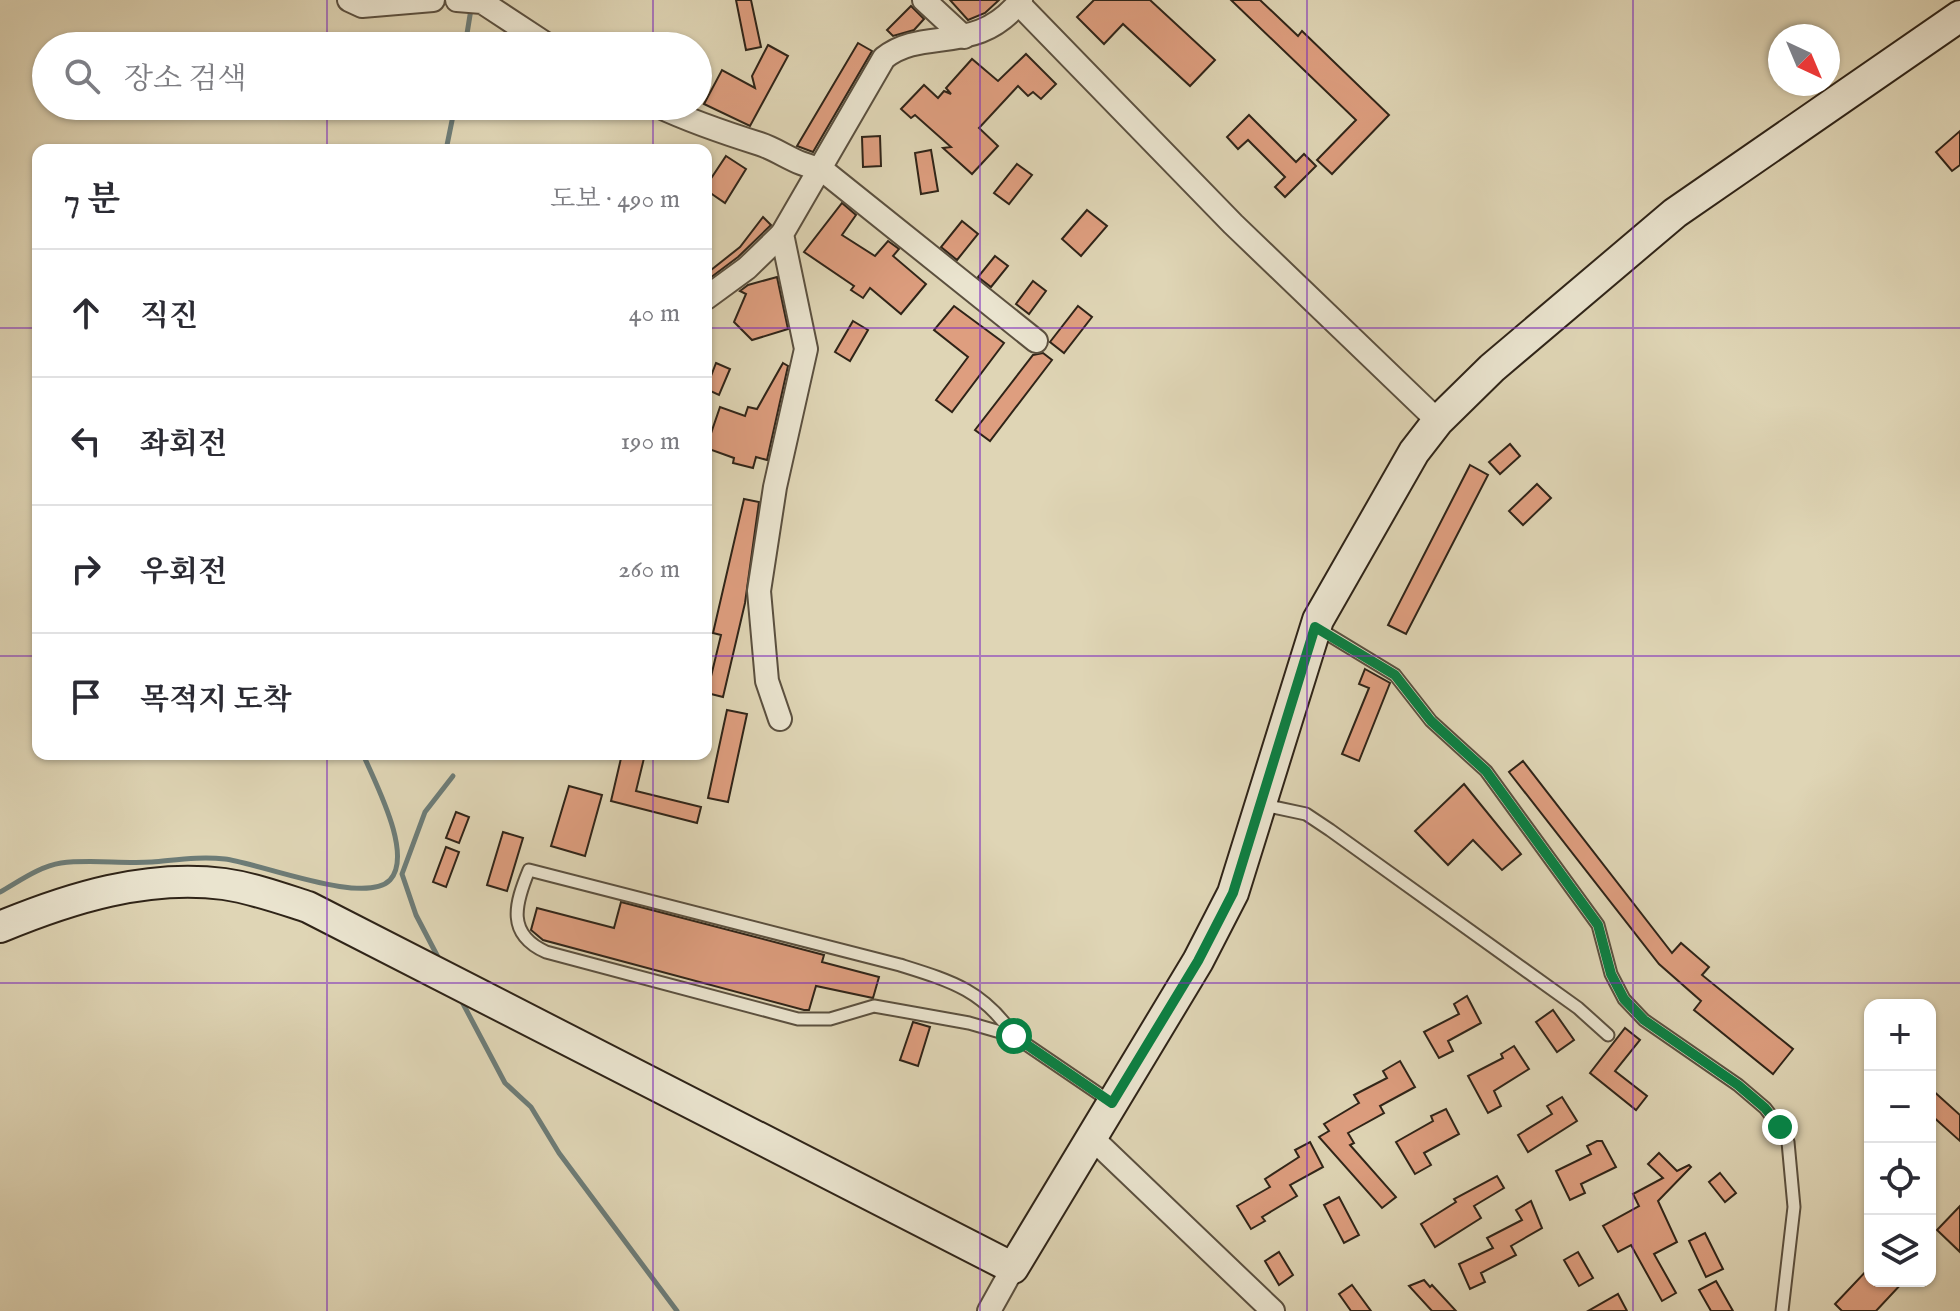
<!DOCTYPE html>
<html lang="ko">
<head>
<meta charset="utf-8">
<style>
	:root { --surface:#fff; --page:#f7f7f7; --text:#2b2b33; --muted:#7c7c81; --line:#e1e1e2 }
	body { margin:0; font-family:"IM FELL English","Noto Serif KR",serif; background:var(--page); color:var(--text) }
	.controls { position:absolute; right:24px; bottom:24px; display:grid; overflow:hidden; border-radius:16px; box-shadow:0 2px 6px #0004 }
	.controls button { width:72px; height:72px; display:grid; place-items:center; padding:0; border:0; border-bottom:2px solid var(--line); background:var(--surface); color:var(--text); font:40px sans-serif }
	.compass { position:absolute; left:1768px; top:24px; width:72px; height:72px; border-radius:50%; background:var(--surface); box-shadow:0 2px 6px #0004; rotate:136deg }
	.stop { position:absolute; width:24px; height:24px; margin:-18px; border:6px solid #0b8043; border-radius:50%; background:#fff }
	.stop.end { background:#0b8043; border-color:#fff; box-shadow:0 2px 8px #0008 }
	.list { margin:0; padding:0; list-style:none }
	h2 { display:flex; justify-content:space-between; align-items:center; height:104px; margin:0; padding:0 32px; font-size:34px }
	h2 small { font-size:26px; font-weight:400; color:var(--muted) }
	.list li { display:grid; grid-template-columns:52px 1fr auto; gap:24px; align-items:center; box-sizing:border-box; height:128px; padding:0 32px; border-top:2px solid var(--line) }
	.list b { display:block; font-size:30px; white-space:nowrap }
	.list em { font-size:26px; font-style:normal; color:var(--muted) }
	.icon { flex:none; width:44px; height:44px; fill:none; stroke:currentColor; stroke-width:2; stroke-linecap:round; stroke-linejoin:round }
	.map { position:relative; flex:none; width:1960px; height:1311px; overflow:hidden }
	.search { position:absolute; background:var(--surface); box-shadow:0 2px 6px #0004; left:32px; top:32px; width:680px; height:88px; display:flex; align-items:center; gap:20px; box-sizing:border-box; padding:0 28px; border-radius:44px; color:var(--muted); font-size:30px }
	.panel { position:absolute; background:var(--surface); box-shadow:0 2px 6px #0004; left:32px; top:144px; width:680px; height:616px; border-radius:16px }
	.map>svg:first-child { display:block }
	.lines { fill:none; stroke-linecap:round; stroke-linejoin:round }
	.stream { stroke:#6d7c77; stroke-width:5 }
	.building { fill:#de9e7f; stroke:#2f2418; stroke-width:2 }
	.service-casing { stroke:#5b503f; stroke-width:15 }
	.minor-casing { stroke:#5b503f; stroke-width:26 }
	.secondary-casing { stroke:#2f2418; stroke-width:34 }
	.service { stroke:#eae4cf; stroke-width:11 }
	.minor { stroke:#eae4cf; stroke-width:22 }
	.secondary { stroke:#eae4cf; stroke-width:30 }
	.route { stroke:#0b8043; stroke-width:10 }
	.grid { fill:none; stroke:#7b2cbf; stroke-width:2; stroke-opacity:0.55 }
</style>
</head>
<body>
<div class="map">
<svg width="1960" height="1311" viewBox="0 0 1960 1311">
	<rect width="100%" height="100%" fill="#dfd5b5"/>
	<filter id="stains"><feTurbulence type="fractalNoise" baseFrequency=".0025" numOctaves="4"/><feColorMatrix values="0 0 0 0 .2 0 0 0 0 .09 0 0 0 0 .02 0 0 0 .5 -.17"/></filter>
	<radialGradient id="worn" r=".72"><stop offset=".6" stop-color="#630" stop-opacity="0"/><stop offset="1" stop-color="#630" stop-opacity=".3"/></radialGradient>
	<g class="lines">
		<g class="stream">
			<polyline points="465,46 471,9"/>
			<polyline points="446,150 455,106"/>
			<path d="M 0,892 C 18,882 40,866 61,863 C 90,859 122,864 152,862 C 176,860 200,856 225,859 C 259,863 365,906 390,880 C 414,854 374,781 363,754"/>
			<polyline points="440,961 416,915 402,874 425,812 453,776"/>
			<polyline points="460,998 505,1083 531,1107 559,1153 677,1311"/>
		</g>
	</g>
	<g class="building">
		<polygon points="736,0 751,0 761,47 746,50"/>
		<polygon points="950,0 999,0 985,13 968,20"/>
		<polygon points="1094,0 1150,0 1215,60 1190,86 1123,24 1104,44 1077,17"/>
		<polygon points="1231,0 1260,0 1298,36 1302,31 1389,115 1332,174 1317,160 1356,120"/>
		<polygon points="911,6 924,19 914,30 893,36 887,30"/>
		<polygon points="858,43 872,51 813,152 797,146"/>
		<polygon points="768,45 788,56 750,126 704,104 722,70 755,88 752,76"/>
		<polygon points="1026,54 1056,84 1041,99 1033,92 1028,96 1018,86 979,128 998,146 972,174 943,148 951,147 915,115 911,118 901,109 924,85 938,98 944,91 951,94 946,88 972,59 998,81"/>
		<polygon points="1249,115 1296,162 1304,154 1316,166 1285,197 1275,187 1285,177 1248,140 1238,149 1227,137"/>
		<polygon points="1960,131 1960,165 1952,171 1936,152"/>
		<polygon points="880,136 881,166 863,167 862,137"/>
		<polygon points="931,150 938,191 921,194 915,153"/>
		<polygon points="726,156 746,169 725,203 706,190 706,186"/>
		<polygon points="1017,164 1032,175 1009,204 994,193"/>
		<polygon points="842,203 856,215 842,235 875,256 888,241 899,249 893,256 926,284 901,314 870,288 863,298 851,290 854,286 804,252"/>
		<polygon points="1087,210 1107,226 1081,256 1062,239"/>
		<polygon points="763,217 771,225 738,257 706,281 706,274 740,247"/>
		<polygon points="962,221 978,234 957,260 941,247"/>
		<polygon points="995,256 1008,266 991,287 978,277"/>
		<polygon points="777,277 788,329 752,340 734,322 746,294 740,291 748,285"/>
		<polygon points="1033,281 1046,291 1029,314 1016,304"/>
		<polygon points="954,306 1004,343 952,412 936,400 968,357 934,330"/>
		<polygon points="1078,306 1092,317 1064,353 1050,342"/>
		<polygon points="853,321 868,330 850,361 835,352"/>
		<polygon points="1043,353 1052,360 990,441 975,430 1033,355"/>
		<polygon points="716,363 730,369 719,395 706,389"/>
		<polygon points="783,363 788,366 767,460 756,457 753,468 733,463 734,458 706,448 720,407 745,416 748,407 757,409"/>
		<polygon points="1510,444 1520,456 1500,474 1489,462"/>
		<polygon points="1470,465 1488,475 1406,634 1388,625"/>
		<polygon points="1537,484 1551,498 1523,525 1509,511"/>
		<polygon points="744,499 759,502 745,603 723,697 707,693 721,635 713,633"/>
		<polygon points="1365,669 1390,683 1359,761 1342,754 1369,688 1359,684"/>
		<polygon points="727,710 747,714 728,802 708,798"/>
		<polygon points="622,754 645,754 636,791 701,807 697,823 611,801"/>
		<polygon points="1523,761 1672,953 1681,943 1709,967 1702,975 1793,1049 1773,1074 1694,1010 1701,1001 1659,964 1509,772"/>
		<polygon points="1464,784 1521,854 1502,870 1473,840 1448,865 1415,831"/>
		<polygon points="569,786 602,795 585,856 551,846"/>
		<polygon points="456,812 469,817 459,843 446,838"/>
		<polygon points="503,832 523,838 507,891 487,885"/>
		<polygon points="446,847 459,852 446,887 433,882"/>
		<polygon points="621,902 824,955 822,962 879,977 873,998 816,986 809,1010 804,1010 543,940 531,930 537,908 614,928"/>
		<polygon points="1467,996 1481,1023 1448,1041 1453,1051 1439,1058 1424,1032 1459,1014 1454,1004"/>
		<polygon points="1553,1010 1574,1040 1557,1052 1536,1022"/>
		<polygon points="913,1022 930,1027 918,1066 900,1060"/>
		<polygon points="1625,1028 1640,1040 1615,1071 1647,1096 1636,1110 1590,1073"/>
		<polygon points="1514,1046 1529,1069 1494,1091 1501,1106 1488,1113 1468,1076 1503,1058 1501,1054"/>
		<polygon points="1400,1061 1415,1087 1380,1106 1384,1113 1348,1133 1354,1143 1350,1145 1396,1197 1382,1208 1319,1137 1329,1131 1324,1124 1359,1103 1354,1095 1387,1078 1383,1071"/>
		<polygon points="1930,1088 1960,1115 1960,1141 1930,1114"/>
		<polygon points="1562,1097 1577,1121 1528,1152 1518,1135 1552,1114 1547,1106"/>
		<polygon points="1446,1109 1459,1134 1424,1153 1431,1165 1415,1174 1396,1142 1433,1121 1431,1116"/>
		<polygon points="1597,1141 1602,1141 1616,1167 1581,1184 1585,1193 1570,1200 1556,1171 1591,1154 1587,1146"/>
		<polygon points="1310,1142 1323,1167 1290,1185 1297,1196 1262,1217 1265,1221 1251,1229 1237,1206 1270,1187 1265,1179 1299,1157 1295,1150"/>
		<polygon points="1659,1153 1677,1171 1689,1165 1691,1167 1658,1201 1677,1242 1654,1254 1676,1293 1662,1301 1631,1245 1618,1252 1603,1226 1639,1206 1633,1194 1663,1178 1648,1164"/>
		<polygon points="1720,1173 1736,1193 1725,1202 1709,1182"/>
		<polygon points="1497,1176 1504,1188 1474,1206 1481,1218 1435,1247 1421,1224 1456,1202 1454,1199"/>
		<polygon points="1339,1197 1359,1235 1344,1243 1324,1205"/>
		<polygon points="1531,1201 1542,1228 1511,1246 1516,1255 1481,1273 1485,1282 1470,1289 1459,1264 1493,1248 1487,1238 1522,1220 1516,1210"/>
		<polygon points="1960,1206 1960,1252 1937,1230"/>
		<polygon points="1705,1233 1723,1269 1706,1277 1689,1241"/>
		<polygon points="1279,1252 1293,1275 1279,1285 1265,1261"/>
		<polygon points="1578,1252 1593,1278 1579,1286 1564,1260"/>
		<polygon points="1870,1267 1870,1281 1904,1281 1876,1311 1842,1311 1835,1304"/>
		<polygon points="1424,1280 1430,1287 1432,1285 1456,1311 1432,1311 1409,1286"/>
		<polygon points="1716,1281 1733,1311 1711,1311 1699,1290"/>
		<polygon points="1352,1285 1371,1311 1351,1311 1339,1294"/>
		<polygon points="1618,1294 1627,1311 1588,1311"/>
	</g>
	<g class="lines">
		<g class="service-casing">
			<g id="service">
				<polyline points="1316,627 1395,675 1431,721 1486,771 1598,925 1611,974 1624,999 1644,1020 1738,1085 1765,1108 1780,1127 1788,1142 1794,1207 1782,1311"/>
				<polyline points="1264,805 1306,814 1330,830 1578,1008 1608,1035"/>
				<path d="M 1014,1036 C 983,990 951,981 900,965 L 529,870 C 515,904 506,934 546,952 L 798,1019 L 830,1019 L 874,1006 L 969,1023 L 1014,1036 L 1111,1102"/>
			</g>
		</g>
		<g class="minor-casing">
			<g id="minor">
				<polyline points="349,0 362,6 433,0"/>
				<polyline points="457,0 482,2 549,46"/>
				<polyline points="924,0 964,37"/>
				<polyline points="1019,4 1233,224 1438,421"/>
				<path d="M 658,106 C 692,122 725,133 760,144 C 781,151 798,166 820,168 L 1036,341"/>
				<polyline points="706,298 747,268 782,234"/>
				<path d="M 780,719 L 767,681 L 759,591 L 775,487 L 806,349 L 782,234 L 884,58 C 924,26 976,57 1021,0"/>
				<polyline points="1091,1137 1273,1311"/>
				<polyline points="989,1311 1013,1268"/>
			</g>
		</g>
		<g class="secondary-casing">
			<path id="secondary" d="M 0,927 C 70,898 147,874 224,884 C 252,888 280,898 308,907 L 1013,1268 L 1198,961 L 1233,893 L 1318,620 L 1414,452 L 1438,421 L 1492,368 L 1675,213 L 1960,16"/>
		</g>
		<use href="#service" class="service"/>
		<use href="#minor" class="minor"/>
		<use href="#secondary" class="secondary"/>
	</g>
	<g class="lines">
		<polyline class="route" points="1014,1036 1112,1103 1198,961 1233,893 1315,627 1395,675 1431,721 1486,771 1598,925 1611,974 1624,999 1644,1020 1738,1085 1765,1108 1780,1127"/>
	</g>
	<path class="grid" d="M 327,0 L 327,46M 653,0 L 653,46M 980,0 L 980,1311M 1307,0 L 1307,1311M 1633,0 L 1633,1311M 327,106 L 327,150M 653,106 L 653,150M 0,328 L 38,328M 706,328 L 1960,328M 0,656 L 38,656M 706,656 L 1960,656M 327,754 L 327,1311M 653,754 L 653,1311M 0,983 L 1960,983"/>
	<rect width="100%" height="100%" filter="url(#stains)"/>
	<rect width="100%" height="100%" fill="url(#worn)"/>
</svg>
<div class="controls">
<button>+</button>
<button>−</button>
<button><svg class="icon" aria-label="locate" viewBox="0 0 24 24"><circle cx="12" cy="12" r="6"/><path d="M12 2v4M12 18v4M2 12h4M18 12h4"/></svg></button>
<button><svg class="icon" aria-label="layers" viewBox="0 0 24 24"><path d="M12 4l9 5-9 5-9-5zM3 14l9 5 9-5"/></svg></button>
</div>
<svg class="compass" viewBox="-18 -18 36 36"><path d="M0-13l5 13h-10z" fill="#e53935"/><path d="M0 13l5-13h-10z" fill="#7c7c81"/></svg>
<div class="stop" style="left:1014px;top:1036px"></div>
<div class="stop end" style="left:1780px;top:1127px"></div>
<div class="search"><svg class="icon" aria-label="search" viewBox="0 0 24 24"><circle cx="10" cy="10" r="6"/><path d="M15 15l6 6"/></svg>장소 검색</div>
<section class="panel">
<h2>7 분<small>도보 · 490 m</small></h2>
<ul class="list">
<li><svg class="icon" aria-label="ahead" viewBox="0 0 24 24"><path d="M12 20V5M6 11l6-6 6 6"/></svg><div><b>직진</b></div><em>40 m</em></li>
<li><svg class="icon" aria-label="left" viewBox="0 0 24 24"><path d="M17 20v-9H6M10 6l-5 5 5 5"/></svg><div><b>좌회전</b></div><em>190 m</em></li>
<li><svg class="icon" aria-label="right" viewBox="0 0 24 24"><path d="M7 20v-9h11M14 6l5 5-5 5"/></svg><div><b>우회전</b></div><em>260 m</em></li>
<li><svg class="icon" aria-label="arrive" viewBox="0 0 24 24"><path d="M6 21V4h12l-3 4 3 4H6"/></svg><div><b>목적지 도착</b></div></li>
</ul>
</section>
</div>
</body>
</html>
